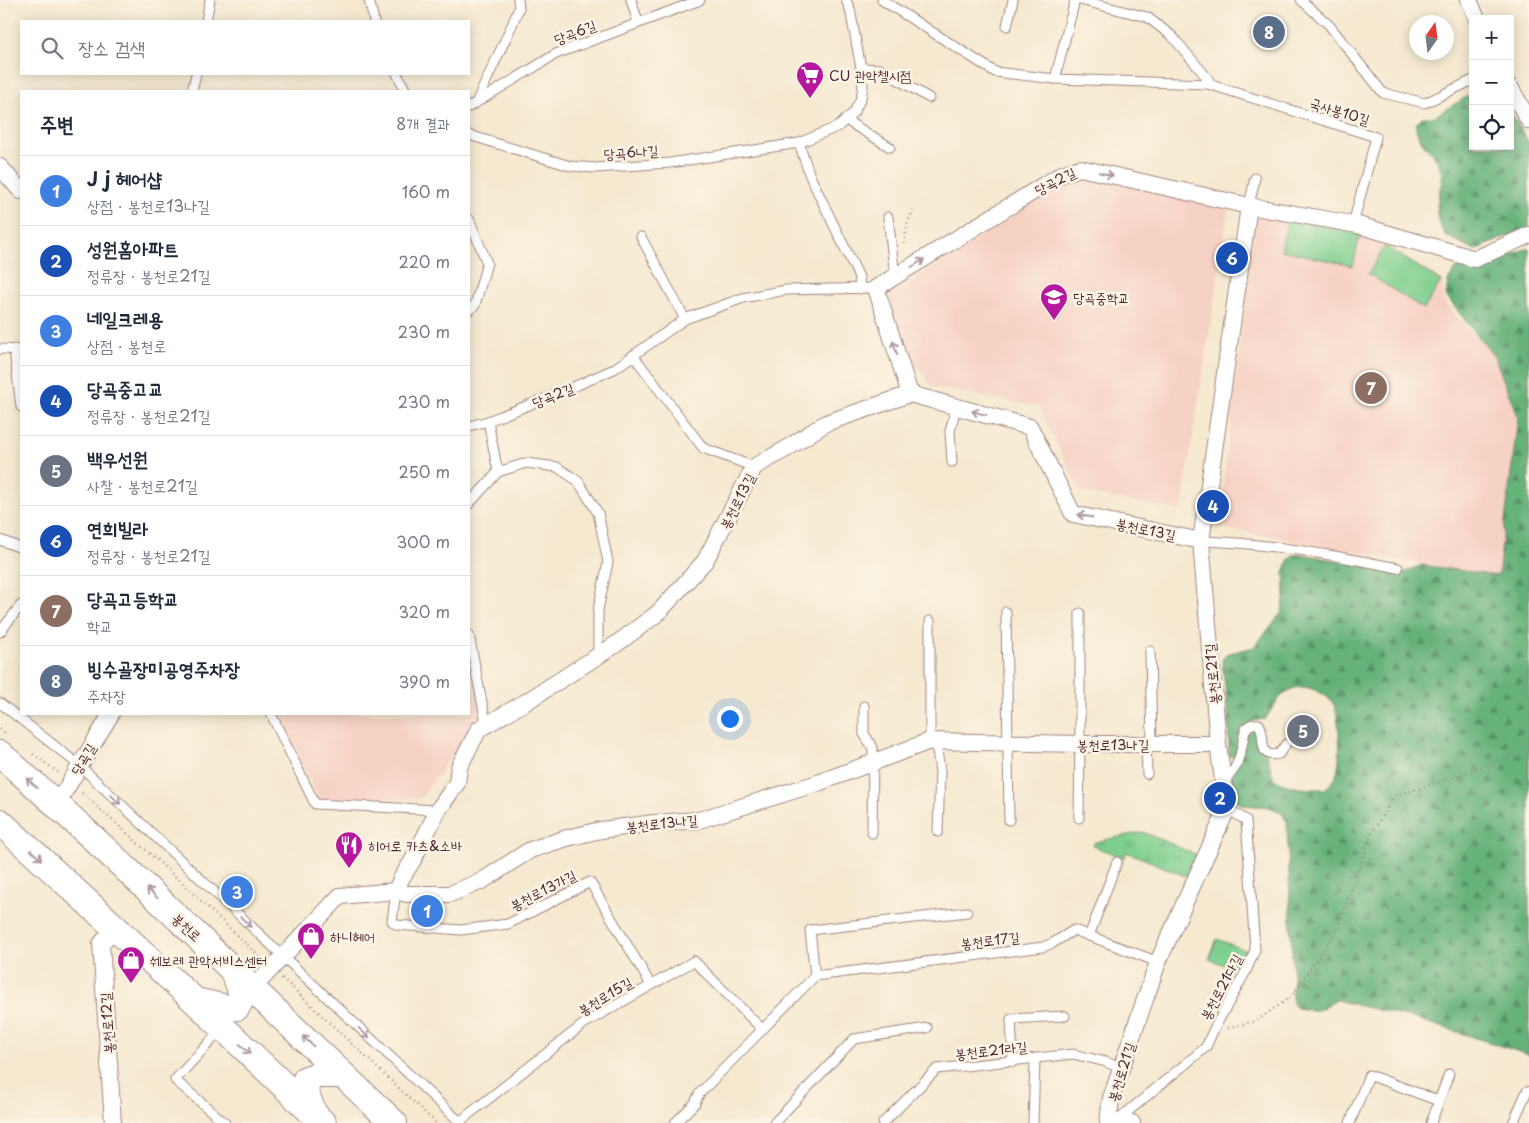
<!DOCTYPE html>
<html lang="ko">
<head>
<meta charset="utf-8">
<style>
	:root { --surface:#fff; --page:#f2f2f3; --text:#1f2937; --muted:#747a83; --line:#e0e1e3; --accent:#b5179e }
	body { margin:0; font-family:"Playpen Sans","Poor Story",sans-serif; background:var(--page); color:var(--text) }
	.controls { position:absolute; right:15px; top:15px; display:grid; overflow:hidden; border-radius:0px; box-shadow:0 2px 12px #0003 }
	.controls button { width:45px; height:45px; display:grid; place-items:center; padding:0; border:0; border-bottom:1px solid var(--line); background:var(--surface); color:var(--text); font:25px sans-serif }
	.compass { position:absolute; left:1409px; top:15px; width:45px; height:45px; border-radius:50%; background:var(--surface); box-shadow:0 2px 12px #0003; rotate:14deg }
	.you { position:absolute; left:729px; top:718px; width:18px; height:18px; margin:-12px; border:4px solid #fff; border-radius:50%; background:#1a73e8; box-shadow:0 0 0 8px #1a73e833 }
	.badge { display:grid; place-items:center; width:32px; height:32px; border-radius:50%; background:var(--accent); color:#fff; font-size:16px; font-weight:700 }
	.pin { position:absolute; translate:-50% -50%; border:2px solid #fff; box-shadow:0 1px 5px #0006 }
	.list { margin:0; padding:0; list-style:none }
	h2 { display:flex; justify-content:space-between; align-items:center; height:65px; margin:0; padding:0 20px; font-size:21px }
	h2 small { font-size:16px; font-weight:400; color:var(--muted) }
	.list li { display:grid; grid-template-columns:32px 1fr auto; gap:15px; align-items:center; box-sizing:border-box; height:70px; padding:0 20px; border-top:1px solid var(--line) }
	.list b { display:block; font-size:19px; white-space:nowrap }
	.list p { margin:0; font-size:16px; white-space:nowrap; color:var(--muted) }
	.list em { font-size:16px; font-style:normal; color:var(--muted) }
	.icon { flex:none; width:28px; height:28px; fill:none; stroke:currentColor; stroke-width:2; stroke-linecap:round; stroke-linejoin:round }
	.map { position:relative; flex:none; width:1529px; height:1123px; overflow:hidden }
	.search { position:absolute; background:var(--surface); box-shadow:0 2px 12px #0003; left:20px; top:20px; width:450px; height:55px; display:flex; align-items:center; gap:12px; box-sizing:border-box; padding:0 18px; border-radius:0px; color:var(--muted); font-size:19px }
	.panel { position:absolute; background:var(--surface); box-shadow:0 2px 12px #0003; left:20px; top:90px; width:450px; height:625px; border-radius:0px }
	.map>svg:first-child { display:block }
	.built { fill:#f6d2c4 }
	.grass { fill:#7ecf8f; stroke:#64775d }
	.forest { fill:url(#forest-firs); stroke:#586852 }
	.park { fill:url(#park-tufts); stroke:#64775d }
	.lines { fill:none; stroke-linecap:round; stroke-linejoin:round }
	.lane-casing { stroke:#a0847e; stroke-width:11 }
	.street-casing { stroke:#a0847e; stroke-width:18 }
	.primary-casing { stroke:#a0847e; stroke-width:28 }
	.path { stroke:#a0847e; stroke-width:2.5; stroke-dasharray:1 4; stroke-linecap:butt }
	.lane { stroke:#fff; stroke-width:9 }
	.street { stroke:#fff; stroke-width:16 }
	.primary { stroke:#fff; stroke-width:26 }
	.oneway { stroke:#ae9aa0 }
	.labels { text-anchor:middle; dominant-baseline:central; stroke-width:5; stroke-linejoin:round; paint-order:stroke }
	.street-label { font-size:14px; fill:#4a1f2b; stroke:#fcf5e5 }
	.poi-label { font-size:14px; fill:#4a1f2b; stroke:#fcf5e5; text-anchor:start }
</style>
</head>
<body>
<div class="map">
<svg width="1529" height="1123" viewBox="0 0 1529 1123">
	<defs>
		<pattern id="forest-firs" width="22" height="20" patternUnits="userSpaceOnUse" patternTransform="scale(1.25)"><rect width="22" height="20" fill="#66b27a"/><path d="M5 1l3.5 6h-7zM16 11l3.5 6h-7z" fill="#569064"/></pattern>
		<pattern id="park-tufts" width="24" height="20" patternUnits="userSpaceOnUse" patternTransform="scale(1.25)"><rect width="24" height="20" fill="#7ecf8f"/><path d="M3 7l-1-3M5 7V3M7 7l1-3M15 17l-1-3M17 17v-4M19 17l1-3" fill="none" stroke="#6eb17c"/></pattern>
	</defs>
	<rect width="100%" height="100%" fill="#fcf5e5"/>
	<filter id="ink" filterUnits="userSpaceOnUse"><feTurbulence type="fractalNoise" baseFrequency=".02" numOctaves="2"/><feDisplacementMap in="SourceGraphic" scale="10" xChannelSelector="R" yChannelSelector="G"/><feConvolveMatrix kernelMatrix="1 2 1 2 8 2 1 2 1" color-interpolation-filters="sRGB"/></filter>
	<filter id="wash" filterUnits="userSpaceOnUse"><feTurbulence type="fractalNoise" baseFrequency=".0096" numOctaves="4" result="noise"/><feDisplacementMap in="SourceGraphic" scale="20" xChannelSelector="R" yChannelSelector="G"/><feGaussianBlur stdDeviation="1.12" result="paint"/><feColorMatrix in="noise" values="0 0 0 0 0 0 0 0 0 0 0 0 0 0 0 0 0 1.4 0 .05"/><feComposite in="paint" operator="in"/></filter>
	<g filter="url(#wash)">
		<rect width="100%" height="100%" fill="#f5e9d0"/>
		<g class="built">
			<polygon points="1084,174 1229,206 1181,511 1080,492 1039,407 932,387 904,348 889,294 965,247 1066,178"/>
			<polygon points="1256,211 1360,230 1442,280 1444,302 1495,358 1518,418 1498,577 1218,527"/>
			<polygon points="469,652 481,715 421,798 319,799 276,714 469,714"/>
		</g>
		<g class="grass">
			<polygon points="1288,218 1360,234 1353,266 1281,250"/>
			<polygon points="1385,246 1441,281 1424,309 1368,274"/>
			<polygon points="1217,939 1248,951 1239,971 1209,959"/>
		</g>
		<g class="forest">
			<path d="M 1473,93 L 1473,146 L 1510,146 L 1510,111 L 1529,143 L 1529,227 L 1475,250 L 1445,235 C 1442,229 1437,220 1437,213 C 1436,200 1444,182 1441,170 C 1436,153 1414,141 1416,123 L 1422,117 L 1433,117 Z"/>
			<path d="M 1529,248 L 1529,1055 L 1416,1019 L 1336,1000 C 1331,1001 1330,1004 1326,1007 C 1317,1013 1305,1009 1296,1008 C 1290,1000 1292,991 1293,982 L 1287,822 L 1281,812 L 1269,807 L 1242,805 L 1236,800 L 1230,787 L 1231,778 L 1249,730 L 1252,728 L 1257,729 L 1268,758 L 1273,778 C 1289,789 1306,789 1325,789 C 1328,786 1333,782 1335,778 C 1342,765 1340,718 1334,705 C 1330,697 1320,692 1312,689 C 1304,686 1294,686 1287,692 C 1276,699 1273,709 1265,719 L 1252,721 L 1236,755 L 1232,757 L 1229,756 L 1228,712 L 1222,660 L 1226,654 L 1254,647 L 1282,612 L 1285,593 L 1284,573 L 1289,559 L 1293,555 L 1302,554 L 1402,573 L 1422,565 L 1498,576 L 1518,418 L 1495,358 L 1446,296 L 1448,281 L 1456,269 L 1466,265 L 1483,264 Z"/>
		</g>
		<polygon class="park" points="1143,832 1197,855 1188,877 1127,852 1124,858 1093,846 1095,842"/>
	</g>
	<g filter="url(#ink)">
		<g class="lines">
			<g class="lane-casing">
				<g id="lane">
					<polyline points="369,0 374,21"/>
					<polyline points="631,0 638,22"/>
					<polyline points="882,0 995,72 1055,79 1208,84 1376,137 1353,224"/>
					<polyline points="1080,0 1147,17 1172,36 1209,80 1208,84"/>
					<polyline points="1301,0 1329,25 1383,93 1425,103 1473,80"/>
					<polyline points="206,21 210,0"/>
					<polyline points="1007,26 1013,0"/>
					<polyline points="861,68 880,69 929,98"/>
					<polyline points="397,74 406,91"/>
					<polyline points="1055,79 1075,0"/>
					<polyline points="192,91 196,74"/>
					<polyline points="476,103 512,25 519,8 518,0"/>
					<polyline points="469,107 556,54 700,0"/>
					<polyline points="846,119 852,124 890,147"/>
					<polyline points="469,135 570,166 595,168 670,163 799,143 839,126 854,112 861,98 863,86 861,68 850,9 846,0"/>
					<polyline points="799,143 810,176 859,277 860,289"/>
					<polyline points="1249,206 1255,178"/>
					<polyline points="888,217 895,277"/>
					<polyline points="469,219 487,263 475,305 469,310"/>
					<polyline points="641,237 685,319"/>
					<polyline points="0,349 21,350"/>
					<polyline points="14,349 21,407"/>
					<polyline points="633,355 703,448 754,467"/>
					<polyline points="488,421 498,472"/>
					<polyline points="469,426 488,421 562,392 614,369 685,319 743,298 786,290 876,288"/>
					<polyline points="952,462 950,431 956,407"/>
					<polyline points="469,504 498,472 526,463 557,467 578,481 598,513 608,562 598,610 598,655"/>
					<polyline points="0,540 21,548"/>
					<path d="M 1201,541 C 1268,543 1333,555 1398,568"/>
					<polyline points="1006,612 1009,820"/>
					<polyline points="930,621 930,741 937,750 940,771 938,832"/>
					<polyline points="0,632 21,605"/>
					<polyline points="469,635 486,723"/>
					<polyline points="1150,651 1152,743"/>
					<polyline points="0,703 79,765 461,1123"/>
					<polyline points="864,706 864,734 873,748 872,833"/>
					<polyline points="271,714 315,804 438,810"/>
					<polyline points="1146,743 1147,774"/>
					<path d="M 1223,780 C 1241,769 1241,749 1245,731 C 1248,724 1253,723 1259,724 C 1267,737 1256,759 1279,754 L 1286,744"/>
					<polyline points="1079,818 1080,744 1080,613"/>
					<polyline points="396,891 392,921 397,925 461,930 508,924 590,882 651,985"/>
					<polyline points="1089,936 1117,862"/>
					<polyline points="815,976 810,930 967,912"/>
					<polyline points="221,1030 175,1080 225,1123"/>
					<polyline points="1013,1062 1011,1019 1065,1016"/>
					<polyline points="1123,1120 1125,1114 1206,1047 1213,1031 1246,971 1255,950 1246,820 1227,809"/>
					<polyline points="459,1122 585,1023 694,961 762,1029"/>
					<polyline points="675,1123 695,1103 699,1094 815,976 1043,947 1053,943 1074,930 1158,962"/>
					<polyline points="774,1123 854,1039 927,1028"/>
					<polyline points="883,1123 937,1069 1073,1054 1106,1062 1120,1068"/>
					<polyline points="1033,1123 1035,1059"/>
					<polyline points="1350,1123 1369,1075 1439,1101"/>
					<polyline points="1431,1123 1449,1074"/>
					<polyline points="1513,1123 1527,1091"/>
				</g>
			</g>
			<g class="street-casing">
				<g id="street">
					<polyline points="1469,0 1477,19"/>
					<polyline points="1510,87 1529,121"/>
					<polyline points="0,167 21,191"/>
					<polyline points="910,394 876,288 1062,174 1080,168 1249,206 1358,225 1475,259 1529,235"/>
					<polyline points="57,804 111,714"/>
					<polyline points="396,891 407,894 450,894 482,881 530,850 567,838 601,830 655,823 699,820 818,783 930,741 1080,744 1218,744"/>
					<polyline points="253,988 340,896 396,891 401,879 413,860 438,810 457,783 459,767 479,729 529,700 615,645 658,613 705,561 754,467 786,449 826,423 910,394 1030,427 1073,514 1201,541"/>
					<polyline points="113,1123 101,944 115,927"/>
					<polyline points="1108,1123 1111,1098 1158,962 1227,809 1218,744 1201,541 1249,206"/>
					<polyline points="1118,1123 1123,1120 1132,1123"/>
				</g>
			</g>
			<g class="primary-casing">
				<g id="primary">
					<path d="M 0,754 C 135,873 262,1000 394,1123"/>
					<polyline points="0,822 195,1001 323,1123"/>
					<path d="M 195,1001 L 227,1008 L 237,1007 C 246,994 237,980 231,968"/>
					<polyline points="314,1114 305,1091 306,1079 318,1075 343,1075"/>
				</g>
			</g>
			<g class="path">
				<polyline points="904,244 907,225 913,210"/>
				<polyline points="0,729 7,735"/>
				<polyline points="33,754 59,773"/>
				<polyline points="82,793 178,879 260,957"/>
				<polyline points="282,978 436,1123"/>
				<polyline points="1228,1028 1256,1021 1291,997 1337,930 1371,835 1394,796 1431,785 1529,751"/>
			</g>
			<use href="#lane" class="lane"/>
			<use href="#street" class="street"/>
			<use href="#primary" class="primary"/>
		</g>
		<defs><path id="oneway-shaft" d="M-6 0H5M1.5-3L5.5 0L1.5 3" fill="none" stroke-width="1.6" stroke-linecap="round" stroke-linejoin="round" transform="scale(1.25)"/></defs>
		<g class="oneway">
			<use href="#oneway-shaft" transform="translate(1106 174) rotate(13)"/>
			<use href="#oneway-shaft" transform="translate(918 263) rotate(-32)"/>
			<use href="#oneway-shaft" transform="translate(895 348) rotate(-108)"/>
			<use href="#oneway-shaft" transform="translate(979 413) rotate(-165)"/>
			<use href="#oneway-shaft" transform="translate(1085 516) rotate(-168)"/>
			<use href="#oneway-shaft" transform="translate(32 783) rotate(-139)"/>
			<use href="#oneway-shaft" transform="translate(115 799) rotate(43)"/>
			<use href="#oneway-shaft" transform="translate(36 855) rotate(42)"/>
			<use href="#oneway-shaft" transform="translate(152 893) rotate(-137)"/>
			<use href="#oneway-shaft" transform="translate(246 922) rotate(43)"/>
			<use href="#oneway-shaft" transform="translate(364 1033) rotate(43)"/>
			<use href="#oneway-shaft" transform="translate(308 1041) rotate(-136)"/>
			<use href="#oneway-shaft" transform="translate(245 1049) rotate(43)"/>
		</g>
	</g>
	<defs>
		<g id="supermarket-pin" transform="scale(1.4375)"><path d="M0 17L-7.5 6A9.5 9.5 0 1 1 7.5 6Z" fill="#b5179e" stroke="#fcf5e5"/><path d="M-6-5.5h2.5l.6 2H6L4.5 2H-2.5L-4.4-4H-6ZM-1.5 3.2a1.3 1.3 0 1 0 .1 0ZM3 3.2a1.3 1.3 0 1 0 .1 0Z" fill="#fff"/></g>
		<g id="school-pin" transform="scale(1.4375)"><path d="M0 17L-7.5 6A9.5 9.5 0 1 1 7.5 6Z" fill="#b5179e" stroke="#fcf5e5"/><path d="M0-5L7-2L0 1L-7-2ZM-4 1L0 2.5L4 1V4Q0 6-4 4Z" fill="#fff"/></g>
		<g id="restaurant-pin" transform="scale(1.4375)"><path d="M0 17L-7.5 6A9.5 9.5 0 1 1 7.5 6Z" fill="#b5179e" stroke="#fcf5e5"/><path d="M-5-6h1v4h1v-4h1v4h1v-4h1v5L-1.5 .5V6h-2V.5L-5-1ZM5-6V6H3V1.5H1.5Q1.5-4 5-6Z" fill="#fff"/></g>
		<g id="shop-pin" transform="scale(1.4375)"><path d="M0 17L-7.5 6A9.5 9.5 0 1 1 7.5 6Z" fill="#b5179e" stroke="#fcf5e5"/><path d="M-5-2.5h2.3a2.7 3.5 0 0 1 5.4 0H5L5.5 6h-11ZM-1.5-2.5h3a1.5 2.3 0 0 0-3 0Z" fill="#fff"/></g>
	</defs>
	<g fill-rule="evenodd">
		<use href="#supermarket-pin" x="810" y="75"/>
		<use href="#school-pin" x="1054" y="297"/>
		<use href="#restaurant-pin" x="349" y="845"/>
		<use href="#shop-pin" x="311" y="936"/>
		<use href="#shop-pin" x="131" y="960"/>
	</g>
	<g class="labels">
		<g class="street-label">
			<text transform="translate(575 32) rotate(-21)">당곡6길</text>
			<text transform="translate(1340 111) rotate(17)">국사봉10길</text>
			<text transform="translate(631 152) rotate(-4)">당곡6나길</text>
			<text transform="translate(1055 181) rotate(-27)">당곡2길</text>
			<text transform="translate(553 395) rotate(-22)">당곡2길</text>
			<text transform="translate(737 501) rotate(-63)">봉천로13길</text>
			<text transform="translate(1146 529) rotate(12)">봉천로13길</text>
			<text transform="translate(1212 674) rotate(-95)">봉천로21길</text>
			<text x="1113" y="744">봉천로13나길</text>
			<text transform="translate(83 759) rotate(-59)">당곡길</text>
			<text transform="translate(662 823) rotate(-6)">봉천로13나길</text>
			<text transform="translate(543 890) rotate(-27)">봉천로13가길</text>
			<text transform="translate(187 927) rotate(43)">봉천로</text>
			<text transform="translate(990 940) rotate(-7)">봉천로17길</text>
			<text transform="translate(1221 987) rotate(-62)">봉천로21다길</text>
			<text transform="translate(605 996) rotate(-31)">봉천로15길</text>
			<text transform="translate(107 1023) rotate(-94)">봉천로12길</text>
			<text transform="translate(991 1050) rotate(-6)">봉천로21라길</text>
			<text transform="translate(1121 1072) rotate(-73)">봉천로21길</text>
		</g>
		<g class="poi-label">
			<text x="829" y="75">CU 관악첼시점</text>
			<text x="1073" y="297">당곡중학교</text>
			<text x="368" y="845">히어로 카츠&amp;소바</text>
			<text x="330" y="936">하니헤어</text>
			<text x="150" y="960">쉐보레 관악서비스센터</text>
		</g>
	</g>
</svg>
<div class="controls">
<button>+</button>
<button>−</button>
<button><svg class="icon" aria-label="locate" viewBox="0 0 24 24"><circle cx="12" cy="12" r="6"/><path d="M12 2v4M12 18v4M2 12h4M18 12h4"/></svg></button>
</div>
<svg class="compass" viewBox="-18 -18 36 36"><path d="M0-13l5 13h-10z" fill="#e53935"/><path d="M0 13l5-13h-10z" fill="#747a83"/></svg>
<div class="you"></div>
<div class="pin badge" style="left:427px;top:911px;background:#3f7fe0">1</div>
<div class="pin badge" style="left:1220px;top:798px;background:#1a4fb4">2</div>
<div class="pin badge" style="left:237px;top:892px;background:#3f7fe0">3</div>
<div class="pin badge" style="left:1213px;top:506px;background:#1a4fb4">4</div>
<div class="pin badge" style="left:1303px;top:731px;background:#6b7280">5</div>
<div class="pin badge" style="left:1232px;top:258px;background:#1a4fb4">6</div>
<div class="pin badge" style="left:1371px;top:388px;background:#8d6e63">7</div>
<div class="pin badge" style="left:1269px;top:32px;background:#5c6f8a">8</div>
<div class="search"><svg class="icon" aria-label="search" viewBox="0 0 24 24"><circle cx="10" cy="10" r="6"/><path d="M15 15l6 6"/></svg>장소 검색</div>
<section class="panel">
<h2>주변<small>8개 결과</small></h2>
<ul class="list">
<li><span class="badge" style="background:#3f7fe0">1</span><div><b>J j 헤어샵</b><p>상점 · 봉천로13나길</p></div><em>160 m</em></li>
<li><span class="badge" style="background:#1a4fb4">2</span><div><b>성원홈아파트</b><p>정류장 · 봉천로21길</p></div><em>220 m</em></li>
<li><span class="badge" style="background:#3f7fe0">3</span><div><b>네일크레용</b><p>상점 · 봉천로</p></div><em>230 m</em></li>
<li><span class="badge" style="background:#1a4fb4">4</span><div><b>당곡중고교</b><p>정류장 · 봉천로21길</p></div><em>230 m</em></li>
<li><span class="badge" style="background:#6b7280">5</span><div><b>백우선원</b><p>사찰 · 봉천로21길</p></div><em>250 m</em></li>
<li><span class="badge" style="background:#1a4fb4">6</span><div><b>연희빌라</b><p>정류장 · 봉천로21길</p></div><em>300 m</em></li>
<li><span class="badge" style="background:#8d6e63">7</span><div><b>당곡고등학교</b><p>학교</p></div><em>320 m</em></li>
<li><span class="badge" style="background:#5c6f8a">8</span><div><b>빙수골장미공영주차장</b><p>주차장</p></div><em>390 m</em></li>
</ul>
</section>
</div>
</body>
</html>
